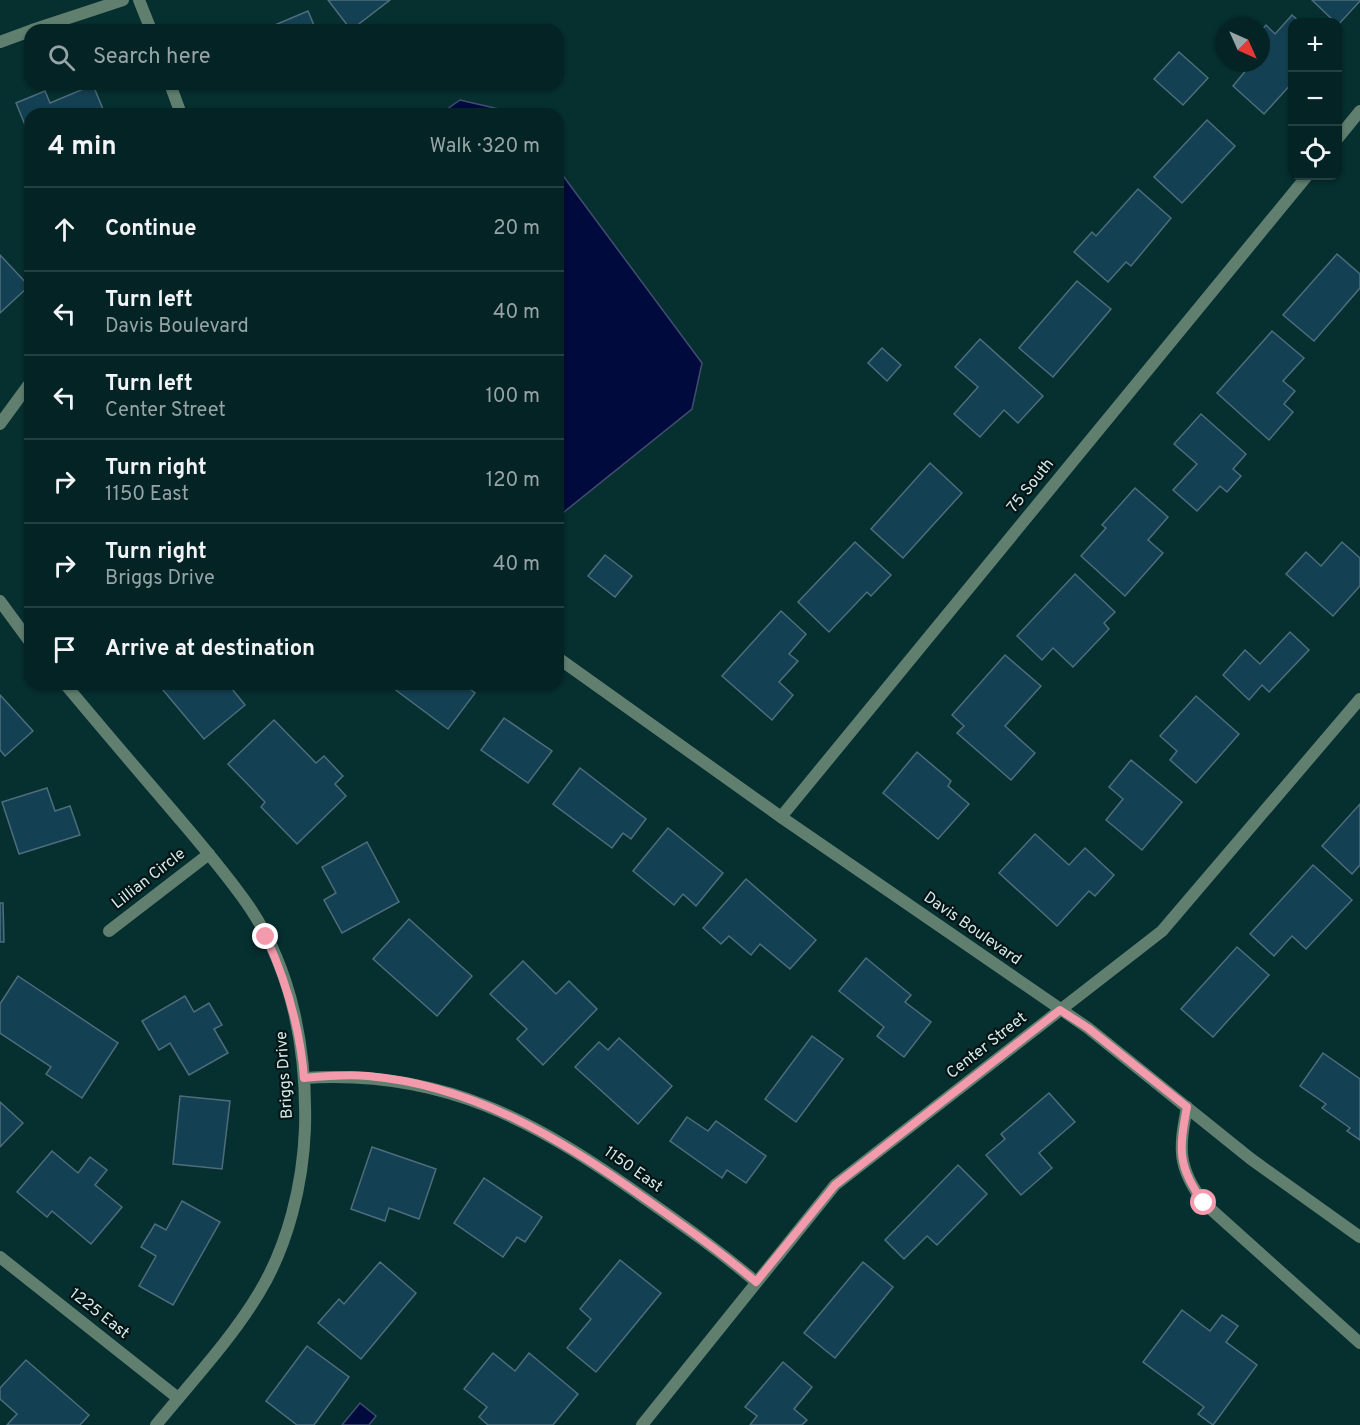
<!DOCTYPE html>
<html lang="en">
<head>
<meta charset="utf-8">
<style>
	:root { --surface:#042324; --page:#0d2b2c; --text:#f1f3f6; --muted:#97a4a6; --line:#254041 }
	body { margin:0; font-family:Overpass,sans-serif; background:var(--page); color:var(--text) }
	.controls { position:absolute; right:18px; top:18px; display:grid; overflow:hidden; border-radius:12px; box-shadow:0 2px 4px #0004 }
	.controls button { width:54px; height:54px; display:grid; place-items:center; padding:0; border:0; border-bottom:2px solid var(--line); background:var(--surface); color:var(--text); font:30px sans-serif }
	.compass { position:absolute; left:1216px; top:18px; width:54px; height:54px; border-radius:50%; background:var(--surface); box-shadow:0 2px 4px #0004; rotate:135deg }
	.stop { position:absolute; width:18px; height:18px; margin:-14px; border:4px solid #f39aac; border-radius:50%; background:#fff }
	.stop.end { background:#f39aac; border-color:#fff; box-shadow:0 2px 6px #0008 }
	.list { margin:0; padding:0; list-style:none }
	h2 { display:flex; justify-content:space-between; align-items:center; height:78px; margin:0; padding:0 24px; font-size:26px }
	h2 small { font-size:20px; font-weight:400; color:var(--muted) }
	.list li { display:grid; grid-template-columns:39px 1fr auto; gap:18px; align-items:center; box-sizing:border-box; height:84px; padding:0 24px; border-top:2px solid var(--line) }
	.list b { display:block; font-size:22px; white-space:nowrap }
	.list p { margin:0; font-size:20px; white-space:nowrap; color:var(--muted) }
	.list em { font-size:20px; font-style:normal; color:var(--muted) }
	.icon { flex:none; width:33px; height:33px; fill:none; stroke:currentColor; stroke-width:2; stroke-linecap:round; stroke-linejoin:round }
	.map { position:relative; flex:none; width:1360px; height:1425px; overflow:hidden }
	.search { position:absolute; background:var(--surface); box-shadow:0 2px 4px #0004; left:24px; top:24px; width:540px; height:66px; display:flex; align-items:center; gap:15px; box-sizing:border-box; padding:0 21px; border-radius:18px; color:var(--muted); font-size:22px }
	.panel { position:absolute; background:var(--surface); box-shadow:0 2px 4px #0004; left:24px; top:108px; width:540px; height:582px; border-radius:18px }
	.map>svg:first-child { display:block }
	.water { fill:#010a3c; stroke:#414d70; stroke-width:1.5 }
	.building { fill:#144053; stroke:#4e6d7c; stroke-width:1.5 }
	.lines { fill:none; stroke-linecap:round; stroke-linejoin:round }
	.service { stroke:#607f6f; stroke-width:12 }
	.minor { stroke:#607f6f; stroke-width:12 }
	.tertiary { stroke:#607f6f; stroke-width:12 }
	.route { stroke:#f39aac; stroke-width:8 }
	.labels { text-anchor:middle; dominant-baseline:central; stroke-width:4.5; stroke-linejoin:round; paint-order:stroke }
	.street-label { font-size:16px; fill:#d5eaea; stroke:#051415 }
</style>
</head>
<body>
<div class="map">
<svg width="1360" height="1425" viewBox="0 0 1360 1425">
	<rect width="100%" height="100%" fill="#062f30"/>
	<g class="water">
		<polygon points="460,100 516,113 517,114 440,114"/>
		<polygon points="558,169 702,363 692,409 564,512 558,510"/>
		<polygon points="360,1403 376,1416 369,1425 342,1425"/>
	</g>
	<g class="building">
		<polygon points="328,0 390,0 351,30"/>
		<polygon points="1312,0 1360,0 1360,1 1338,25"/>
		<polygon points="308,11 316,30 263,30"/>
		<polygon points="1292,15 1300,22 1292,22 1292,83 1264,114 1233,86 1252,63 1261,63 1261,31 1266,25 1275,34"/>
		<polygon points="1179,52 1208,78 1183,105 1154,79"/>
		<polygon points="93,85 105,114 30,114 30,137 16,103 45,91 50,103"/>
		<polygon points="1207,120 1235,146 1182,203 1154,177"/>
		<polygon points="1138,189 1171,218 1131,266 1126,262 1108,282 1074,252 1092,232 1096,236"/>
		<polygon points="1337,254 1360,274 1360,288 1314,341 1283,315"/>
		<polygon points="0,255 29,286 0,313"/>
		<polygon points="1077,281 1111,309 1053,377 1019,348"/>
		<polygon points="1272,331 1304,358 1283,381 1295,391 1284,404 1293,412 1269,440 1217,393"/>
		<polygon points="980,339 1043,396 1018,423 1004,410 980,437 954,414 978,387 955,367"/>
		<polygon points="882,348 901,365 887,381 868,363"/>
		<polygon points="1201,414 1246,454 1233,469 1241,476 1227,492 1220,486 1197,511 1173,490 1197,464 1174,444"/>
		<polygon points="930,463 962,493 903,558 871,529"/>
		<polygon points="1135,488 1168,517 1148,540 1163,553 1125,596 1081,556 1106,528 1102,525"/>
		<polygon points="855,542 891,575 871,596 867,592 829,632 798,602"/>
		<polygon points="1342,542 1360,558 1360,586 1333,616 1286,574 1306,552 1321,566"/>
		<polygon points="605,555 632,576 615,597 588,576"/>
		<polygon points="1075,574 1115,612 1104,623 1109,629 1073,667 1053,648 1042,660 1017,636"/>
		<polygon points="781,611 806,634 789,654 798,661 779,682 793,695 772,720 722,676"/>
		<polygon points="1290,632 1309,650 1269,692 1262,685 1249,700 1223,675 1245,650 1260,664"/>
		<polygon points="1005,655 1041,686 1005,726 1035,753 1011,780 957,733 964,726 952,715"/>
		<polygon points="158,684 228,684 245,705 204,739"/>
		<polygon points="463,684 475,693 448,729 389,685"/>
		<polygon points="0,695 33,731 5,756 0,750"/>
		<polygon points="1196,696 1239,734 1196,783 1170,760 1177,751 1160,736"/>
		<polygon points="504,718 552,751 528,783 481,750"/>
		<polygon points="274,720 316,763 324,756 343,776 335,784 346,796 297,844 261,807 265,802 228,764"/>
		<polygon points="917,752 951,781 948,786 969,804 938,839 883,793"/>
		<polygon points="1131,760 1182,802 1142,850 1106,820 1123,799 1109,787"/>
		<polygon points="580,768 646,819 631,839 623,833 612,848 553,804"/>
		<polygon points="47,788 55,811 70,806 80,835 19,854 2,802"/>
		<polygon points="1360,804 1360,865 1352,874 1322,846"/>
		<polygon points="668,828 723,873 696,906 683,894 674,905 633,871"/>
		<polygon points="1035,834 1069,865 1085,848 1114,875 1095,896 1089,891 1057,926 999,873"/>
		<polygon points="367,842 399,902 342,933 324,900 336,893 322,867"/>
		<polygon points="1313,865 1352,900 1306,949 1292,936 1274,956 1250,934"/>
		<polygon points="746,879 816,940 790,969 760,944 751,955 729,936 721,944 703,928"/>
		<polygon points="0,903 3,903 4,942 0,942"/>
		<polygon points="409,919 472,976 437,1016 373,959"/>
		<polygon points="1237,947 1269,975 1213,1037 1181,1009"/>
		<polygon points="866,958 911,995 905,1002 931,1022 904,1057 877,1036 884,1027 839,991"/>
		<polygon points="523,961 556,994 569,981 597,1009 543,1065 517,1039 527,1029 490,994"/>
		<polygon points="18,976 118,1043 82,1098 46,1074 51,1067 0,1033 0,1004"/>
		<polygon points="185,996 194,1012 209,1003 222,1025 214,1029 228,1053 189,1075 170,1043 159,1050 142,1021"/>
		<polygon points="812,1036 843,1059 796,1122 765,1099"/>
		<polygon points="619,1038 672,1086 638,1124 575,1067 599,1042 608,1050"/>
		<polygon points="1323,1053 1360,1079 1360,1140 1347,1131 1350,1128 1322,1108 1326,1104 1300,1086"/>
		<polygon points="1049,1093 1075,1122 1039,1153 1052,1168 1021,1195 986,1155 1005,1139 1001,1134"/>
		<polygon points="180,1096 230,1101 222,1169 173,1164"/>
		<polygon points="0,1102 23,1123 0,1147"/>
		<polygon points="687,1117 708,1131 716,1121 766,1156 746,1183 727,1170 722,1178 670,1141"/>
		<polygon points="372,1147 436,1169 419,1219 389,1208 385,1221 351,1209"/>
		<polygon points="52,1151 78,1173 90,1157 107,1170 95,1185 122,1207 91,1244 52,1211 47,1217 17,1192"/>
		<polygon points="958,1165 987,1194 937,1245 927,1236 904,1259 885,1240"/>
		<polygon points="484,1178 542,1217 525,1242 517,1237 503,1257 454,1223"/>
		<polygon points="182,1201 220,1222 173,1305 139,1286 156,1256 141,1247 155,1224 166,1230"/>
		<polygon points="620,1260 661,1293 596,1372 567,1348 591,1319 580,1309"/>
		<polygon points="380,1262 416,1293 361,1359 318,1323 339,1299 344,1304"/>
		<polygon points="863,1262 893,1287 835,1358 804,1333"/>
		<polygon points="1182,1310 1210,1331 1222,1315 1238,1326 1226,1342 1257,1365 1213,1425 1198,1414 1204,1407 1143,1362"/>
		<polygon points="307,1346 349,1377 314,1425 297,1425 266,1401"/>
		<polygon points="493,1353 515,1371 529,1353 578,1394 553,1425 488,1425 479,1417 487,1407 464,1389"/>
		<polygon points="26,1360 89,1415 80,1425 7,1425 17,1414 0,1399 0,1388"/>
		<polygon points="783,1362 812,1387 794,1409 807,1420 802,1425 750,1425 757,1416 745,1407"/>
	</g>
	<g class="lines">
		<path class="service" d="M 1187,1107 C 1179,1149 1177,1167 1204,1203 L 1360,1343"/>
		<g class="minor">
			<polyline points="32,30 123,0"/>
			<polyline points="0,42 30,31"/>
			<polyline points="1338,138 1360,111"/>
			<polyline points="0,424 30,383"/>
			<polyline points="0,601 30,642"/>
			<path d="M 65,684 C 100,726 135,767 171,809 C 198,841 226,873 250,908 C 293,972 307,1052 305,1128 C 303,1184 288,1245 259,1293 C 230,1341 191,1382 156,1425"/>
			<polyline points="781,817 1307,176"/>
			<polyline points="109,931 209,854"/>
			<path d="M 304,1078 C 444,1069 536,1121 647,1200 C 684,1226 721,1252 756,1282"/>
			<polyline points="0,1257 178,1398"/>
			<polyline points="642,1425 835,1185 1162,931 1360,699"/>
		</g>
		<g class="tertiary">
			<polyline points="139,0 151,30"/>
			<polyline points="170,84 181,114"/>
			<polyline points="558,658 781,817 1088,1028 1251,1159 1360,1237"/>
		</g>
	</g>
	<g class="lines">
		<path class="route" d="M 266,937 C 287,983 300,1027 304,1078 C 325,1076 346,1074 368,1076 C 473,1085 563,1140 647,1200 C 684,1226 721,1252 756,1282 L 835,1185 L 1060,1010 L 1088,1028 L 1187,1107 C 1179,1149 1177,1167 1204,1203"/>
	</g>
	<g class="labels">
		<g class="street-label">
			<text transform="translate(1031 486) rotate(-51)">75 South</text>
			<text transform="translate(149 879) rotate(-38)">Lillian Circle</text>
			<text transform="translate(972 929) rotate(35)">Davis Boulevard</text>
			<text transform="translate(987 1046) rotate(-38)">Center Street</text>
			<text transform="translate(285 1075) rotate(-94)">Briggs Drive</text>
			<text transform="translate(633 1170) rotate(35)">1150 East</text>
			<text transform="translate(99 1314) rotate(38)">1225 East</text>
		</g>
	</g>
</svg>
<div class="controls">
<button>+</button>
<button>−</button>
<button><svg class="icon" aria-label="locate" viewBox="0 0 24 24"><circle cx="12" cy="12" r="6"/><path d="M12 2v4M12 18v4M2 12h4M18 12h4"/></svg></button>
</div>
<svg class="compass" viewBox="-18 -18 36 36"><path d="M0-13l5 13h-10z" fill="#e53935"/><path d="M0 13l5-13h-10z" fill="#97a4a6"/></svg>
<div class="stop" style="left:1204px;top:1203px"></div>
<div class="stop end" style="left:266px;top:937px"></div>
<div class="search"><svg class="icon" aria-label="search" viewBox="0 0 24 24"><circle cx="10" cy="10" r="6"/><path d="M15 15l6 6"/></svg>Search here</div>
<section class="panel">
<h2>4 min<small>Walk · 320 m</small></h2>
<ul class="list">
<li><svg class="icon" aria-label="ahead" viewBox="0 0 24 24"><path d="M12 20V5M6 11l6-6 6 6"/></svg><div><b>Continue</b></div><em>20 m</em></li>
<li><svg class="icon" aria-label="left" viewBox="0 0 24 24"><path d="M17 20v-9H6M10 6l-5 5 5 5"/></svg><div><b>Turn left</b><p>Davis Boulevard</p></div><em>40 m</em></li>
<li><svg class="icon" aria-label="left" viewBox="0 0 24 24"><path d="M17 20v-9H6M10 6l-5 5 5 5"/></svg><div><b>Turn left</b><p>Center Street</p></div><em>100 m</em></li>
<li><svg class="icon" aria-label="right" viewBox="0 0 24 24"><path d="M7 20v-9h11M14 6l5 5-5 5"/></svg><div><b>Turn right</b><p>1150 East</p></div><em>120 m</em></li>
<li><svg class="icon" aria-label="right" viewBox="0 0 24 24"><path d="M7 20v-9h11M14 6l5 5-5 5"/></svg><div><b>Turn right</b><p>Briggs Drive</p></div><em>40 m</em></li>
<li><svg class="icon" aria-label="arrive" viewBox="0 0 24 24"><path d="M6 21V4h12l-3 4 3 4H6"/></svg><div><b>Arrive at destination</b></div></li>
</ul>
</section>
</div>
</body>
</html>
